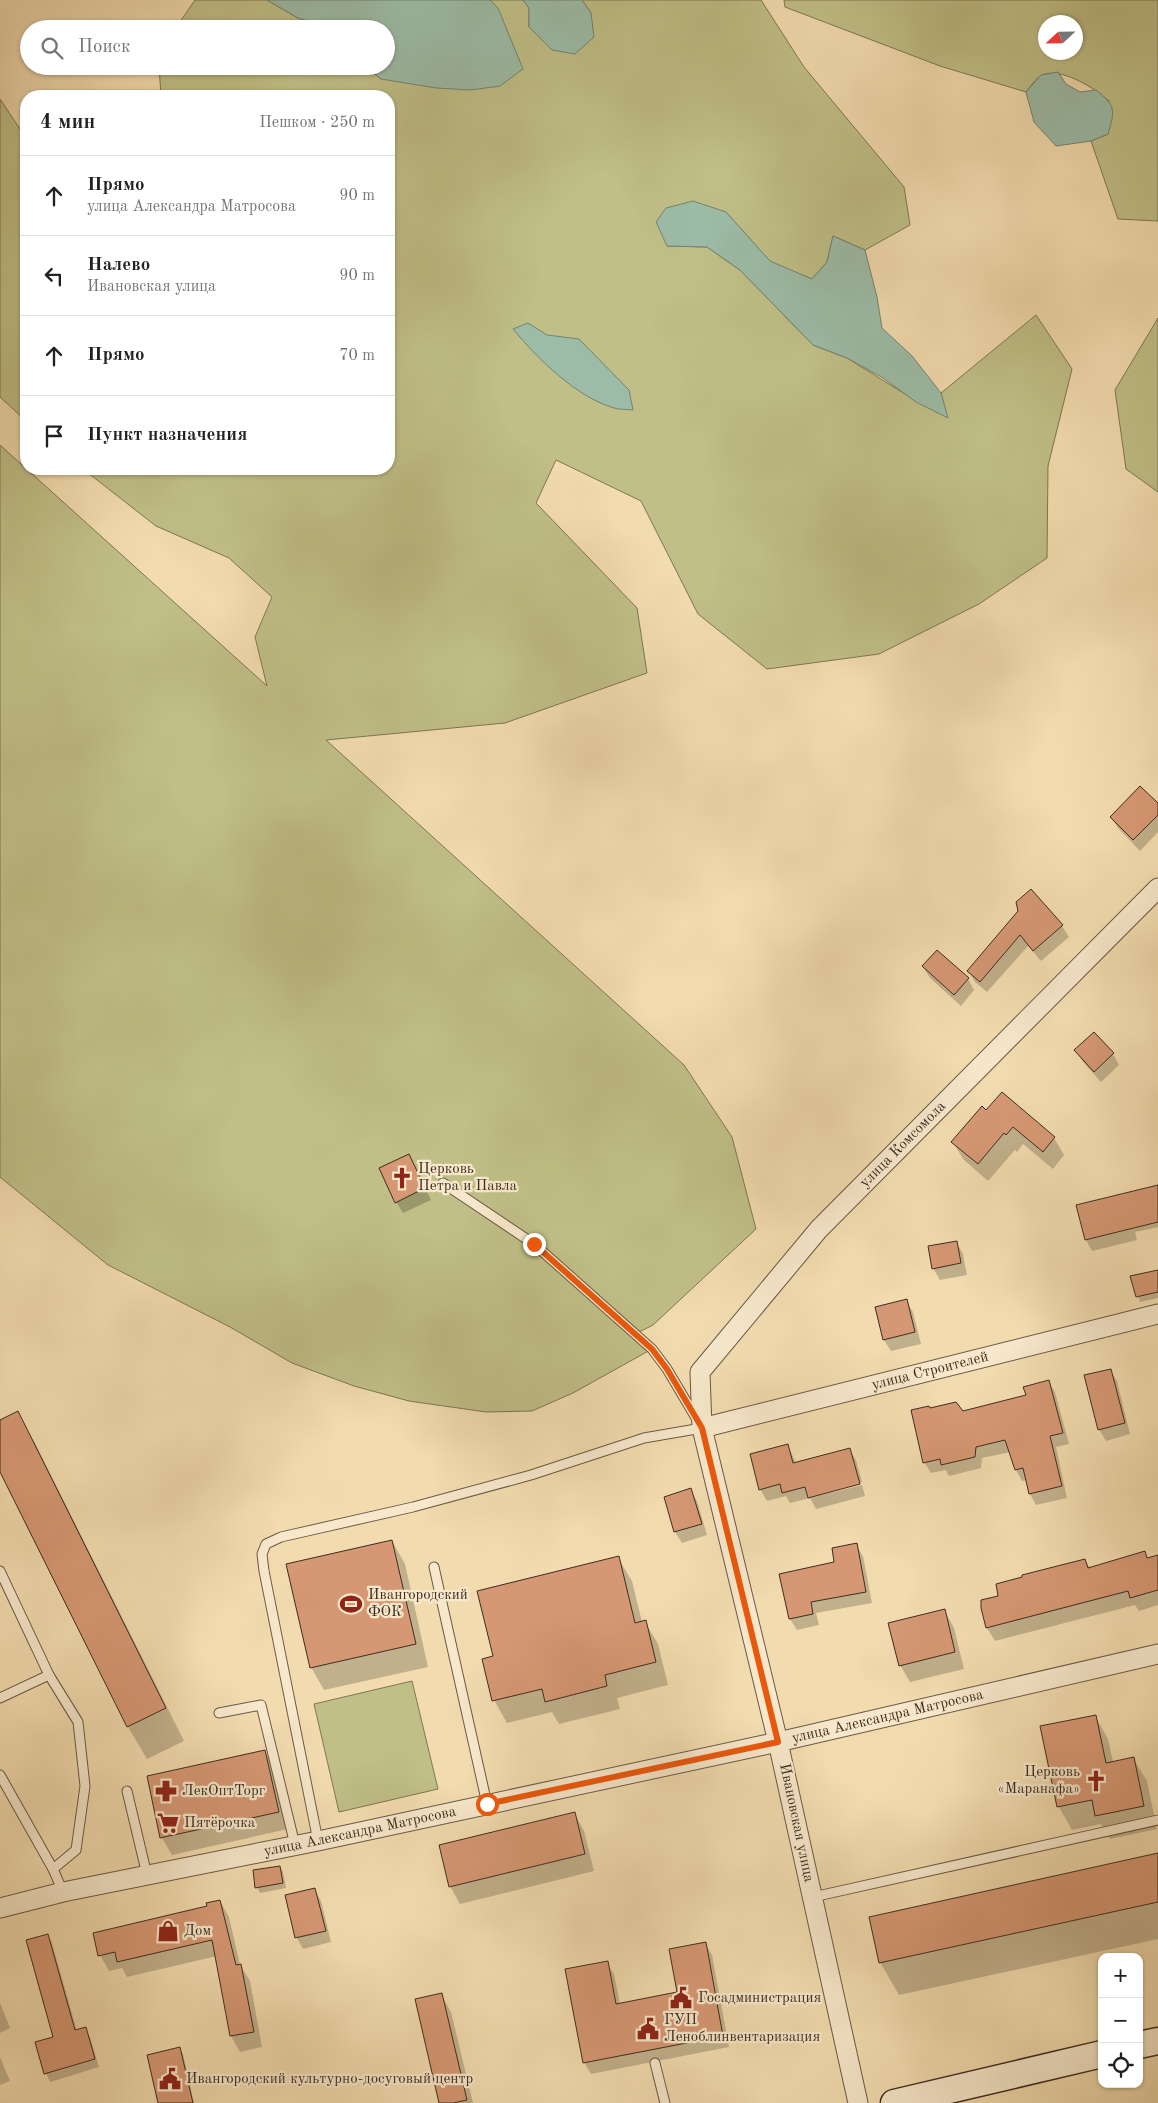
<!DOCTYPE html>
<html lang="ru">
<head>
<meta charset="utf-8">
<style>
	:root { --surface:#fff; --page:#f6f6f6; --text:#202124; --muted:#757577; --line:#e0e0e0 }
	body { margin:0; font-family:"Old Standard TT",serif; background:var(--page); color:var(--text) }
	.controls { position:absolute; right:15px; bottom:15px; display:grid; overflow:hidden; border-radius:10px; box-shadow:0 1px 4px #0004 }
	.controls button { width:45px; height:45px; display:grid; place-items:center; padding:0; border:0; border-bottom:1px solid var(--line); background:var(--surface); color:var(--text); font:25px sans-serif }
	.compass { position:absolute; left:1038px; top:15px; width:45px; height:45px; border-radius:50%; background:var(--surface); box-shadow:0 1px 4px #0004; rotate:248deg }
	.stop { position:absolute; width:15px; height:15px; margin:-11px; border:4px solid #ea580c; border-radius:50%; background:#fff }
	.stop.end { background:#ea580c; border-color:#fff; box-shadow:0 1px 5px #0008 }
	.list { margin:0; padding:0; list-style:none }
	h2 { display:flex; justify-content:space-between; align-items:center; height:65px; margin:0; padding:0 20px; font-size:21px }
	h2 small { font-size:16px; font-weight:400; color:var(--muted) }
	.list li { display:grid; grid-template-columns:32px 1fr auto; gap:15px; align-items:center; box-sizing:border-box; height:80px; padding:0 20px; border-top:1px solid var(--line) }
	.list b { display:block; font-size:19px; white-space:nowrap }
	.list p { margin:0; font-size:16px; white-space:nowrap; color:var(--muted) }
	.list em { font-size:16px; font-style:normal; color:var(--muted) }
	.icon { flex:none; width:28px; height:28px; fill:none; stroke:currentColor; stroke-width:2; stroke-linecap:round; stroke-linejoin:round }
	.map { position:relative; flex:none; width:1158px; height:2103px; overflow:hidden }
	.search { position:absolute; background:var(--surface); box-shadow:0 1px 4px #0004; left:20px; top:20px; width:375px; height:55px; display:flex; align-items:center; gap:12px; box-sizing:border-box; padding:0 18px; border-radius:28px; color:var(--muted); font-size:19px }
	.panel { position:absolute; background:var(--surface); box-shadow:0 1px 4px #0004; left:20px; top:90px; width:375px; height:385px; border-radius:20px }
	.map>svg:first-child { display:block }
	.green { fill:#c0bf87; stroke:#7f7654; fill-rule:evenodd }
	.water { fill:#9cbca7; stroke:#768271 }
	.shadow { fill:#0003 }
	.building { fill:#d69874; stroke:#3e2c20 }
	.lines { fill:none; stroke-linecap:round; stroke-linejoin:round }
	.lane-casing { stroke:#6b5844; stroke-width:11 }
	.street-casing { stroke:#6b5844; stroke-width:21 }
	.secondary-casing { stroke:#3e2c20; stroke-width:29 }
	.lane { stroke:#f7e8cb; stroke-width:9 }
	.street { stroke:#f7e8cb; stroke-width:19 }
	.secondary { stroke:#f7e8cb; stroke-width:26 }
	.route { stroke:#ea580c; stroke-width:6 }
	.labels { text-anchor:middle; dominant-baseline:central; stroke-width:4.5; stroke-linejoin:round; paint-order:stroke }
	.street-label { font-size:15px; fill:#3e2c20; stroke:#f7e8cb }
	.poi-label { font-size:15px; fill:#3e2c20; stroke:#f7e8cb; text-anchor:start }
</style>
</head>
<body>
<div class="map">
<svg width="1158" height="2103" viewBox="0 0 1158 2103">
	<rect width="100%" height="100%" fill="#f2dcaf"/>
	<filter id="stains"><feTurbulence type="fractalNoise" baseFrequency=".004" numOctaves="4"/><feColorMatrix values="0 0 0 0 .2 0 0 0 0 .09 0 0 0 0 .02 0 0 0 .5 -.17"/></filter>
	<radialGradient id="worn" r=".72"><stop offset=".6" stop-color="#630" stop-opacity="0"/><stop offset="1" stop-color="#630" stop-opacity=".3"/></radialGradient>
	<g class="green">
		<polygon points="195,0 267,0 298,18 333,29 175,29"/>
		<polygon points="490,0 523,0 529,8 529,27 591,13 582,0 761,0 804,67 904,187 910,225 865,250 833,236 827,262 812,279 770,262 726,212 667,246 707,247 740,270 813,345 847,358 905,394 947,417 941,393 1036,315 1072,369 1048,466 1047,558 979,604 879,654 767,669 698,614 641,501 556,460 536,503 637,608 647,673 505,723 326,740 684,1065 732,1137 756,1229 653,1325 635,1334 652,1349 573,1393 532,1411 486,1412 409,1401 354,1386 292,1363 230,1327 108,1265 0,1177 0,445 267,686 255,637 272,597 229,558 156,526 83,469 389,469 389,96 161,96 159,66 365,66 381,79 498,8"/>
		<path d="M 784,0 L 1158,0 L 1158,221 L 1118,219 L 1091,141 L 1108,134 L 1109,101 C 1094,88 1062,67 1042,75 C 1036,78 1030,87 1026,92 L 940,66 L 785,7 ZM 1046,22 L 1076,22 L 1076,52 L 1046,52 Z"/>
		<polygon points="0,99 26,138 26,421 0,397"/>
		<polygon points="1158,318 1158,492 1126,469 1115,390"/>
		<polygon points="412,1681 438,1789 339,1812 314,1704"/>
	</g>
	<g class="water">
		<polygon points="267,0 490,0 498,8 523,69 500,86 471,90 436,88 381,79 365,66 386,66 386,29 333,29 298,18"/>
		<polygon points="523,0 582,0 591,13 594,37 575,54 552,50 529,27 529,8"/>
		<path d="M 1058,72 L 1066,84 L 1080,92 L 1096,90 C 1116,106 1115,110 1108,134 L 1091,141 L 1056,146 L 1034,122 L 1026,92 L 1041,75 Z"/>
		<polygon points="693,201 726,212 770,261 812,279 827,262 833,236 865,250 877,297 882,328 912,356 941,393 948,418 916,402 883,378 847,358 813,345 740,270 707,247 667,246 656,222 666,208"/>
		<path d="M 528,323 L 547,335 L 579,339 L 629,390 L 633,410 C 627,409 620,410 614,408 C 576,397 537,358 513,329 Z"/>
	</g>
	<g class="shadow">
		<polygon points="1158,805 1158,832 1140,851 1118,828 1111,817"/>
		<polygon points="1019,912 1062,926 1069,937 1041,961 1028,946 987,992 975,982 969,971"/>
		<polygon points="923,967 968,979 974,990 961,1006 930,978"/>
		<polygon points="1076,1051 1113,1054 1119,1065 1101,1082 1083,1062"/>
		<polygon points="1002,1093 1054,1138 1064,1155 1053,1169 1023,1144 1017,1152 1015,1150 988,1181 963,1159 953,1142 986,1112"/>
		<polygon points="409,1155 431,1200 403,1213 396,1202"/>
		<polygon points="1158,1187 1158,1227 1135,1232 1137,1240 1092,1251 1086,1240"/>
		<polygon points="956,1242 963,1254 967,1275 940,1280 933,1268"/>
		<polygon points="1132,1277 1158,1281 1158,1298 1140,1302"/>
		<polygon points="906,1301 913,1312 921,1344 891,1351 884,1340"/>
		<polygon points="1110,1370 1117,1381 1130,1434 1106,1441 1099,1429"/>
		<polygon points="1048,1381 1055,1392 1069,1444 1056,1447 1067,1498 1036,1505 1030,1494 1027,1480 1022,1481 1016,1470 1010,1452 982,1458 981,1468 949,1476 946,1470 931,1473 924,1462 930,1409 962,1413 1027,1396"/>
		<polygon points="17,1413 36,1445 184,1741 147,1759 128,1727 0,1469 0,1421"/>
		<polygon points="788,1446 796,1463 849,1449 856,1460 862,1482 810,1496 810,1498 790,1503 786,1496 767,1501 760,1489"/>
		<polygon points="862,1485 865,1496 816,1509 810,1498"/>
		<polygon points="690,1490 697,1501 707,1535 682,1543 675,1532"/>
		<polygon points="392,1541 405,1564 428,1667 324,1690 311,1667"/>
		<polygon points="856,1545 863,1556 872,1603 816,1613 819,1625 797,1630 790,1619 836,1563"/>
		<polygon points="1145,1552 1148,1559 1158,1556 1158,1605 1139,1611 1135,1605 995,1641 987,1628 982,1608 1000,1597 1085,1560 1090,1568"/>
		<polygon points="618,1558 632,1581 642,1622 645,1622 658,1644 668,1685 617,1698 620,1709 559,1724 552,1712 507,1723 494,1700 494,1657"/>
		<polygon points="944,1610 954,1628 964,1669 910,1682 900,1665"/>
		<polygon points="1095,1716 1108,1739 1113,1762 1133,1758 1147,1781 1157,1829 1110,1839 1101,1824 1072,1830 1059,1807 1042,1727"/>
		<polygon points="265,1751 275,1769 288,1829 172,1855 162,1838 148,1777"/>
		<polygon points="574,1813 584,1831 594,1871 460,1904 450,1886"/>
		<polygon points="1158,1855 1158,1939 899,1995 880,1962"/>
		<polygon points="280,1867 283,1872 286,1888 260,1893 257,1887"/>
		<polygon points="314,1889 321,1901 331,1942 303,1949 297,1938"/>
		<polygon points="220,1901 229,1917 240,1965 250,1981 262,2047 240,2052 231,2036 217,1956 127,1977 122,1968 109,1971 100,1955"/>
		<polygon points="48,1935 52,1943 77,2031 85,2029 90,2037 99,2067 50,2082 46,2073 54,2038"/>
		<polygon points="705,1943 712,1955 729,2047 591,2074 584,2062 607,1963 614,1974 620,2004 679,1993"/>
		<polygon points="441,1994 451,2012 473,2103 440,2103"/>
		<polygon points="0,2003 10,2028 0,2033"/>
		<polygon points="180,2049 183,2054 194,2103 159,2103"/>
		<polygon points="0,2057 10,2081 0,2085"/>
	</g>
	<g class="building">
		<polygon points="1140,786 1158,803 1158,815 1133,840 1110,817"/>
		<polygon points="1031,889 1063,925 1033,951 1020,935 980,982 967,971 1018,911 1016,902"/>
		<polygon points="937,950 969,978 954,995 922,966"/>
		<polygon points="1094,1032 1114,1053 1094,1072 1074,1050"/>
		<polygon points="1002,1092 1055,1137 1043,1152 1013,1127 1006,1135 1004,1133 978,1164 951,1142 982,1106 986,1110"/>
		<polygon points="409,1154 425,1188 395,1203 379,1168"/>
		<polygon points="1158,1185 1158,1222 1085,1240 1076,1205"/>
		<polygon points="957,1241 961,1263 932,1269 928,1246"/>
		<polygon points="1158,1270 1158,1292 1136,1297 1130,1276"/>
		<polygon points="907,1299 915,1332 883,1340 875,1307"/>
		<polygon points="1111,1369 1125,1423 1098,1430 1084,1375"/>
		<polygon points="1049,1380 1063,1433 1050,1436 1062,1486 1029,1494 1023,1468 1015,1470 1005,1440 976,1447 975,1457 941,1465 940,1459 923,1463 911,1410 929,1406 930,1408 956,1402 963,1411 1026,1395 1023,1387"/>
		<polygon points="18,1411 166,1708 127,1727 0,1472 0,1420"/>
		<polygon points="788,1444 793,1463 850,1448 860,1484 808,1498 805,1487 782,1493 780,1484 759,1490 750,1454"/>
		<polygon points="691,1488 702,1524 674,1532 664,1497"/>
		<polygon points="392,1540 416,1644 310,1668 286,1564"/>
		<polygon points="857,1543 866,1592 811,1602 813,1614 789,1619 779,1574 834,1562 832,1548"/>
		<polygon points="1145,1551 1147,1558 1158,1555 1158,1590 1130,1598 1128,1591 986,1628 981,1608 981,1600 998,1596 996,1584 1022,1577 1022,1575 1085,1559 1088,1568"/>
		<polygon points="619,1556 635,1623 646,1620 656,1662 605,1675 607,1686 545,1702 542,1689 492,1701 482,1659 493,1656 477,1591"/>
		<polygon points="945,1609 955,1652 899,1666 888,1623"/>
		<polygon points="1096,1715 1106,1763 1134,1757 1144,1806 1095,1816 1092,1800 1057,1807 1040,1726"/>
		<polygon points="265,1750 279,1812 160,1838 147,1776"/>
		<polygon points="575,1812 585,1854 449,1887 439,1845"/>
		<polygon points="1158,1853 1158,1902 879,1963 869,1917"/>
		<polygon points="280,1866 283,1883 255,1888 253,1870"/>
		<polygon points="315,1888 326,1931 295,1938 285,1895"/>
		<polygon points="220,1900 236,1965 241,1964 254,2032 230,2036 212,1940 117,1962 115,1952 98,1956 93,1933 207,1906 206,1903"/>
		<polygon points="48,1934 75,2030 86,2027 95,2059 44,2074 35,2042 53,2037 26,1940"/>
		<polygon points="706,1942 723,2036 583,2063 565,1969 608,1961 616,2004 677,1992 669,1949"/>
		<polygon points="442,1993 467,2100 453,2103 439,2103 415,1999"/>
		<polygon points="180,2047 193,2103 158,2103 147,2055"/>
	</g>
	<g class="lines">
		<g class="lane-casing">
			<g id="lane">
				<polyline points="434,1567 487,1804"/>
				<polyline points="0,1571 49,1675 78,1722 85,1786 76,1850 53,1869"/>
				<polyline points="0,1698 49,1675"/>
				<polyline points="219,1713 261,1705 295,1845"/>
				<polyline points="0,1775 53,1869 63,1892"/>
				<polyline points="127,1791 147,1875"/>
				<polyline points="318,1841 264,1571 262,1554 266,1544 281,1537 413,1507 531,1475 644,1438 702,1428 667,1369 652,1349 534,1244 443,1183"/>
				<polyline points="813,1897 1158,1820"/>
				<polyline points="655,2063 665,2103"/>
			</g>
		</g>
		<g class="street-casing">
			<g id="street">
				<path id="s1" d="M 702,1428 L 1158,1314"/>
				<path id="s2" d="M 0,1908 L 63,1892 L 318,1841 L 778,1742 L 1158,1654"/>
				<path id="s3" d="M 858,2103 L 778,1742 L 702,1428 L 700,1372 L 819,1229 L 1158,888"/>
			</g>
		</g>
		<g class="secondary-casing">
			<g id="secondary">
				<polyline points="1139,2045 1158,2041"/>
				<polyline points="894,2103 1102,2054"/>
			</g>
		</g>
		<use href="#lane" class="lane"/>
		<use href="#street" class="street"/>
		<use href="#secondary" class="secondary"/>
	</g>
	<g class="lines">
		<polyline class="route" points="487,1804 778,1742 702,1428 667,1369 652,1349 534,1244"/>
	</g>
	<defs>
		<g id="church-bare" transform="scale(1.725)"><path d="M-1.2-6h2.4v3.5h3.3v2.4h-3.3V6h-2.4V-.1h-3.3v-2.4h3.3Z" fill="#8f2418" stroke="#f7e8cb" stroke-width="2.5" paint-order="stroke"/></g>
		<g id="stadium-bare" transform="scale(1.725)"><path d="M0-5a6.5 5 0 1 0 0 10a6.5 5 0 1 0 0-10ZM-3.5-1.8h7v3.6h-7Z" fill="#8f2418" stroke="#f7e8cb" stroke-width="2.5" paint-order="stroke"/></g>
		<g id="pharmacy-bare" transform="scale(1.725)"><path d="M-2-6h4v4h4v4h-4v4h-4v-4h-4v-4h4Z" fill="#8f2418" stroke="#f7e8cb" stroke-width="2.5" paint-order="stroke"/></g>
		<g id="supermarket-bare" transform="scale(1.725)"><path d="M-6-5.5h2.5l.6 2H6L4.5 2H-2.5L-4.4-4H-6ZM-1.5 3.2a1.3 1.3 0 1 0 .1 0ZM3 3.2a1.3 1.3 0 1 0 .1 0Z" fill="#8f2418" stroke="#f7e8cb" stroke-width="2.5" paint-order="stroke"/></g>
		<g id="shop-bare" transform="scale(1.725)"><path d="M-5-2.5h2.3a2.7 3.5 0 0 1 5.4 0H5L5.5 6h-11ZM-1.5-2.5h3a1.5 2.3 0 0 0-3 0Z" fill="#8f2418" stroke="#f7e8cb" stroke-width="2.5" paint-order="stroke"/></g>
		<g id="civic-bare" transform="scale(1.725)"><path d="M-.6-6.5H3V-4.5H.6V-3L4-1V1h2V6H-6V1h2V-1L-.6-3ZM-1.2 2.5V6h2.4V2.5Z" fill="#8f2418" stroke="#f7e8cb" stroke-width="2.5" paint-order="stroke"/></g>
	</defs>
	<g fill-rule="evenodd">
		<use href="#church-bare" x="402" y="1178"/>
		<use href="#stadium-bare" x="351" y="1604"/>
		<use href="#church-bare" x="1096" y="1781"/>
		<use href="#pharmacy-bare" x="166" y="1791"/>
		<use href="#supermarket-bare" x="168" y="1823"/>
		<use href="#shop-bare" x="168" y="1931"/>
		<use href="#civic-bare" x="681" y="1998"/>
		<use href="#civic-bare" x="648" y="2029"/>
		<use href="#civic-bare" x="170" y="2079"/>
	</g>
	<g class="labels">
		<g class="street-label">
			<text stroke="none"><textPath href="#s3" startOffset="1054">улица Комсомола</textPath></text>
			<text stroke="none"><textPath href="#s1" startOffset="235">улица Строителей</textPath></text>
			<text stroke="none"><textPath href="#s2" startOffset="908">улица Александра Матросова</textPath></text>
			<text transform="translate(796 1823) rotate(78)">Ивановская улица</text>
			<text stroke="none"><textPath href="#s2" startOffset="368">улица Александра Матросова</textPath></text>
		</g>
		<g class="poi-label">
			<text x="418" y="1169">Церковь<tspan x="418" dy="17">Петра и Павла</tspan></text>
			<text x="368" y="1595">Ивангородский<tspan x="368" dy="17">ФОК</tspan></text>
			<text x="1080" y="1772" text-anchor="end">Церковь<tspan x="1080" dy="17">«Маранафа»</tspan></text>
			<text x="182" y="1791">ЛекОптТорг</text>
			<text x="184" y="1823">Пятёрочка</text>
			<text x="184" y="1931">Дом</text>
			<text x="698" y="1998">Госадминистрация</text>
			<text x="664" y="2020">ГУП<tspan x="664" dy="17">Леноблинвентаризация</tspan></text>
			<text x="186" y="2079">Ивангородский культурно-досуговый центр</text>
		</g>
	</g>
	<rect width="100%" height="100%" filter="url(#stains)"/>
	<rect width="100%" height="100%" fill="url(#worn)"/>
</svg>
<div class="controls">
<button>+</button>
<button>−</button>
<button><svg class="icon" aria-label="locate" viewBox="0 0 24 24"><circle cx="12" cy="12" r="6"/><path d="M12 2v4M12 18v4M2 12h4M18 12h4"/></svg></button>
</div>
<svg class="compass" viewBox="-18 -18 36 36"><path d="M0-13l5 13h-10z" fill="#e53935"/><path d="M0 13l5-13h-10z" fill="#757577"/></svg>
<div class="stop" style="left:487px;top:1804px"></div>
<div class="stop end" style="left:534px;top:1244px"></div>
<div class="search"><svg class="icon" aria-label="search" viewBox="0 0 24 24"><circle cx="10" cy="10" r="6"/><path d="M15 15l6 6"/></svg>Поиск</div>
<section class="panel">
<h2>4 мин<small>Пешком · 250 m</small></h2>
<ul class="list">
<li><svg class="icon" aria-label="ahead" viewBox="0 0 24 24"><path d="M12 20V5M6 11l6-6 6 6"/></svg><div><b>Прямо</b><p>улица Александра Матросова</p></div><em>90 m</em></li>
<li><svg class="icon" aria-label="left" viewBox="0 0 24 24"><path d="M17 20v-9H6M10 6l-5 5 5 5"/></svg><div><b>Налево</b><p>Ивановская улица</p></div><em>90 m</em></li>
<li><svg class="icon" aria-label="ahead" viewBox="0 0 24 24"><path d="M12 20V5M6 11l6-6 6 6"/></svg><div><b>Прямо</b></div><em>70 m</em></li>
<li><svg class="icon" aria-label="arrive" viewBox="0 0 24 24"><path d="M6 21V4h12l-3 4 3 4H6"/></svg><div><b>Пункт назначения</b></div></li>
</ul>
</section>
</div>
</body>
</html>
